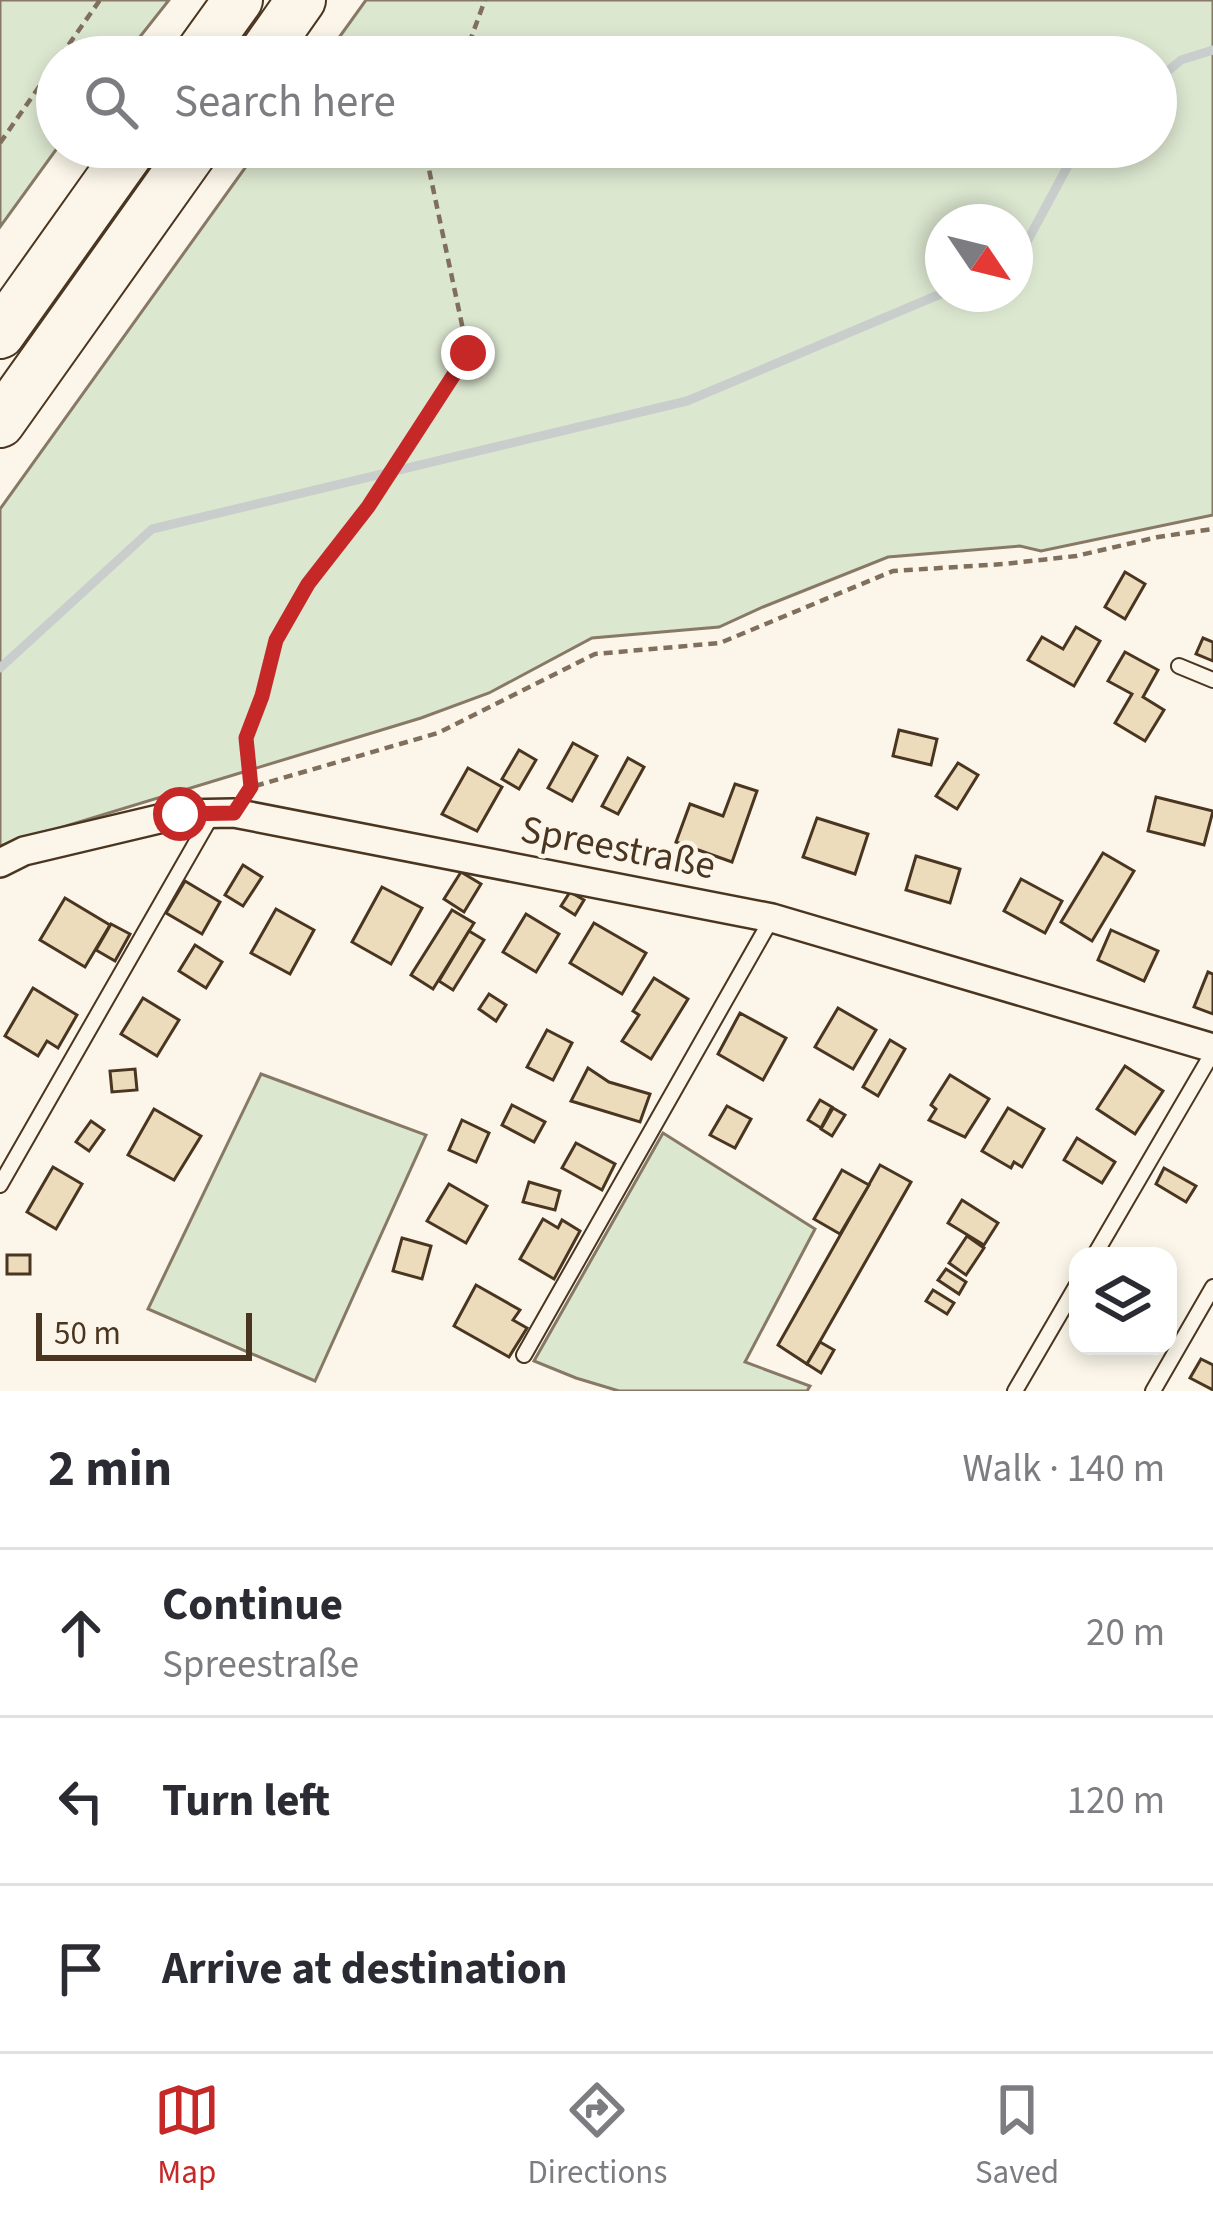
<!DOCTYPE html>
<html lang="en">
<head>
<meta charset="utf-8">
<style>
	:root { --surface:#fff; --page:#f7f7f7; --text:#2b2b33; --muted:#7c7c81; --line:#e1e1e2; --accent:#c62828 }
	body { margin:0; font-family:"Source Sans 3",sans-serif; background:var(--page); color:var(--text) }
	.controls { position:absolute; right:36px; bottom:36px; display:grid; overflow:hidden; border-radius:24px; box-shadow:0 6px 18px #0003 }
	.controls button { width:108px; height:108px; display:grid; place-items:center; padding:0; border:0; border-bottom:3px solid var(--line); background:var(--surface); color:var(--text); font:60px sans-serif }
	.compass { position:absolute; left:925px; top:204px; width:108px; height:108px; border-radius:50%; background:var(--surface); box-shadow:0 6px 18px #0003; rotate:125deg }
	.scale { position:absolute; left:36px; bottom:30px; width:216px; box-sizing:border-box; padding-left:12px; border:6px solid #4a3520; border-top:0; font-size:33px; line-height:42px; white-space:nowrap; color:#4a3520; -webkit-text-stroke:9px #fbf6e9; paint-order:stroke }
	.stop { position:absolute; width:36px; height:36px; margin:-27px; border:9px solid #c62828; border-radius:50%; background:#fff }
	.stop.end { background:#c62828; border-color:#fff; box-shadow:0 3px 12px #0008 }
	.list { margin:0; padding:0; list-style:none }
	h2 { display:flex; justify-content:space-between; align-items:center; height:156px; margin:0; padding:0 48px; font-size:51px }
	h2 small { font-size:39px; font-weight:400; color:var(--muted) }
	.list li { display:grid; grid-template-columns:78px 1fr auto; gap:36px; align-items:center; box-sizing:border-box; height:168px; padding:0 48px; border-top:3px solid var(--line) }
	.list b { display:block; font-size:45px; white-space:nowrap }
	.list p { margin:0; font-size:39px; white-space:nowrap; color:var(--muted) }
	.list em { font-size:39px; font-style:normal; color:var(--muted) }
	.icon { flex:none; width:66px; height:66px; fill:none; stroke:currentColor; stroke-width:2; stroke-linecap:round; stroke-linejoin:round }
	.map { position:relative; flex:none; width:1213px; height:1391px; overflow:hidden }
	.search { position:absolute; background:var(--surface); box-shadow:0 6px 18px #0003; left:36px; right:36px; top:36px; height:132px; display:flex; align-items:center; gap:30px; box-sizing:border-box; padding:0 42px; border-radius:66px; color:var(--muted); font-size:45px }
	.sheet { height:660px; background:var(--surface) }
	nav { display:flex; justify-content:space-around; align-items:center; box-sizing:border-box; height:168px; border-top:3px solid var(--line); background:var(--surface); font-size:33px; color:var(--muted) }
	nav a { display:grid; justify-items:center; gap:6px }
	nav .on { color:var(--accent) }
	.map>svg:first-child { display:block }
	.green { fill:#dce7d0; stroke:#887966; stroke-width:3; fill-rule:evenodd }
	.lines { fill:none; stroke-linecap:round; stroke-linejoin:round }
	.stream { stroke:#c9cecd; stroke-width:9 }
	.building { fill:#ecdcbc; stroke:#4a3520; stroke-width:3 }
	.lane-casing { stroke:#4a3520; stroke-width:18 }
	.street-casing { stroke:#4a3520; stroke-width:32 }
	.highway-casing { stroke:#4a3520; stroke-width:52 }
	.path { stroke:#7f6f5c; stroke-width:4.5; stroke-dasharray:9 6; stroke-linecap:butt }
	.lane { stroke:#fbf6e9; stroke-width:14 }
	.street { stroke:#fbf6e9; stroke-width:27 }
	.highway { stroke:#fbf6e9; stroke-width:48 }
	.route { stroke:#c62828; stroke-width:15 }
	.labels { text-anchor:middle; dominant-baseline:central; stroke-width:9; stroke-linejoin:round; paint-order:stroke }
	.street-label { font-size:39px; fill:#4a3520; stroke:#fbf6e9 }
</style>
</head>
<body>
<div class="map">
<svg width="1213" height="1391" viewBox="0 0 1213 1391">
	<rect width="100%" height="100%" fill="#fbf6e9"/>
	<g class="green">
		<polygon points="0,0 169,0 124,57 57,57 58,147 0,227"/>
		<path d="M 366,0 L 1213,0 L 1213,515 L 1041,551 L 1020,546 L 888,557 L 763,607 L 719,627 L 592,638 L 489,693 L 421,718 L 0,846 L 0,509 L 260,147 L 1156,147 L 1156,57 L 325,57 ZM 943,222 L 1015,222 L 1015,294 L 943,294 Z"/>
		<polygon points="261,1074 426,1135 315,1381 148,1309"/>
		<polygon points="663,1133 815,1229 745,1362 810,1386 807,1391 619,1391 576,1378 534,1361"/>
	</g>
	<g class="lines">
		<g class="stream">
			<polyline points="1156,81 1181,60 1213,50"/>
			<polyline points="1015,255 1022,251 1078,147"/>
			<polyline points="0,668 152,529 687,401 943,293"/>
		</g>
	</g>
	<g class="building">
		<polygon points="1125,572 1145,584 1125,619 1105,607"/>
		<polygon points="1076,627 1100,641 1074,686 1028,660 1042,637 1063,649"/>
		<polygon points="1203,638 1213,642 1213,661 1196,654"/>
		<polygon points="1125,652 1158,670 1143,697 1164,710 1145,741 1115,723 1132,694 1108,681"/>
		<polygon points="899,730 937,739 931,765 893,756"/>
		<polygon points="573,743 597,756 572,801 548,788"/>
		<polygon points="519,750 536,760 519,789 502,779"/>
		<polygon points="628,758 644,767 618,814 602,806"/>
		<polygon points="958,763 978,775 957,809 936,796"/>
		<polygon points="468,768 502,787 477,831 442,814"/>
		<polygon points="735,784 757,791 732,862 676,842 690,804 723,816"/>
		<polygon points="1156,797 1213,811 1204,845 1148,831"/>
		<polygon points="817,818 868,834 855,874 803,857"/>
		<polygon points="1103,853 1134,871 1092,941 1061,922"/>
		<polygon points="916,856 960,869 950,903 906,890"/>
		<polygon points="243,865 262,877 243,906 225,895"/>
		<polygon points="461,872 481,884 464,912 444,899"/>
		<polygon points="1021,879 1062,901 1045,933 1004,911"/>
		<polygon points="185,881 220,902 202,934 166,913"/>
		<polygon points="382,887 422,908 391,964 352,942"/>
		<polygon points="570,892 584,900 575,915 561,906"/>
		<polygon points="65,898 110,925 85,967 40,940"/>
		<polygon points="276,909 314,930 290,974 251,953"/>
		<polygon points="452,910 474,923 433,989 411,975"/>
		<polygon points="526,914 559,934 536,972 503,952"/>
		<polygon points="594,923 646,953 622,994 570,963"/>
		<polygon points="111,924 130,934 115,961 96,950"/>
		<polygon points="1111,930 1158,951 1144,981 1098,960"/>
		<polygon points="469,931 484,940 453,990 439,981"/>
		<polygon points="195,945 222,962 206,988 179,971"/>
		<polygon points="1208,972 1213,974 1213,1014 1194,1007"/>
		<polygon points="654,978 688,999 651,1059 622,1041 639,1015 633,1011"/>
		<polygon points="33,988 77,1015 58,1048 47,1041 38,1056 5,1036"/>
		<polygon points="489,994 506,1005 496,1021 479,1009"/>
		<polygon points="143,998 179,1020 157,1056 121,1034"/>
		<polygon points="838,1008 876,1030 853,1069 815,1047"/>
		<polygon points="740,1013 786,1038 763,1080 718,1054"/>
		<polygon points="547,1030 572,1043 553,1080 527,1067"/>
		<polygon points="890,1040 905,1049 878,1096 863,1087"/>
		<polygon points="1125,1066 1163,1091 1135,1134 1097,1109"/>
		<polygon points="588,1068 609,1082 650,1094 640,1122 571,1101"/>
		<polygon points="135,1069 137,1090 112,1092 110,1071"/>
		<polygon points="950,1075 989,1099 965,1137 929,1120 936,1109 931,1105"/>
		<polygon points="820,1100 832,1107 821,1128 808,1120"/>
		<polygon points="512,1105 545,1122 534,1142 502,1125"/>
		<polygon points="727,1106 751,1119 735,1148 710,1135"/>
		<polygon points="833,1108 845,1115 832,1136 821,1129"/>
		<polygon points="1008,1108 1044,1129 1022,1167 1014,1162 1011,1168 982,1151"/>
		<polygon points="154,1109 201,1136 174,1180 128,1155"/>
		<polygon points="462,1120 489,1133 476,1162 449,1150"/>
		<polygon points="91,1121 104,1130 89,1151 76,1142"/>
		<polygon points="1077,1138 1115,1162 1102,1183 1064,1160"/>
		<polygon points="576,1143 615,1164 602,1190 562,1168"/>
		<polygon points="880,1165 911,1182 807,1364 778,1345"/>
		<polygon points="53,1167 82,1184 56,1229 27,1212"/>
		<polygon points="1164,1168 1196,1186 1186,1202 1156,1184"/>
		<polygon points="842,1170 869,1185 840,1234 814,1219"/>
		<polygon points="529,1182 560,1191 555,1210 523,1202"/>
		<polygon points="449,1184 487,1206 466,1243 427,1221"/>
		<polygon points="962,1200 998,1223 984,1245 948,1223"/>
		<polygon points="543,1219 558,1228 562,1220 580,1231 554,1279 520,1259"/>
		<polygon points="967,1236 984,1248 966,1275 949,1263"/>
		<polygon points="402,1238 431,1246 422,1279 393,1271"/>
		<rect x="7" y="1255" width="23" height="19"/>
		<polygon points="946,1269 966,1282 959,1294 938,1280"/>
		<polygon points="476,1285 520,1310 513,1320 527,1328 509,1357 454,1326"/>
		<polygon points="933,1290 954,1303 947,1314 926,1301"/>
		<polygon points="820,1342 834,1350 821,1373 807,1364"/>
		<polygon points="1201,1359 1213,1365 1213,1390 1190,1378"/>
	</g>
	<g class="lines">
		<g class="lane-casing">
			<g id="lane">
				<polyline points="1179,666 1213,680"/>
				<polyline points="0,1185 213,813"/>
				<polyline points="1094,1256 1213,1052"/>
				<polyline points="524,1355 772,918"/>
				<polyline points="1015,1391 1078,1283"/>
				<polyline points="1153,1391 1213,1287"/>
			</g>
		</g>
		<g class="street-casing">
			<polyline id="street" points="0,863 24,851 180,814 234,813 772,918 1213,1048"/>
		</g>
		<g class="highway-casing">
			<g id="highway">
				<polyline points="197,57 238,0"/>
				<polyline points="261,57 301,0"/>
				<polyline points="0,334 133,147"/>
				<polyline points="0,423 196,147"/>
			</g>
		</g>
		<g class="path">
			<polyline points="60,57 100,0"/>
			<polyline points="464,57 485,0"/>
			<polyline points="0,143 57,61"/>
			<polyline points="255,786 438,733 595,654 720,643 893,571 1004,564 1076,556 1158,537 1213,529"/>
			<polyline points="251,787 246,738 261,696 276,640 308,584 368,507 468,353 427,160 431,147"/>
		</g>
		<use href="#lane" class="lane"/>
		<use href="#street" class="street"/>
		<use href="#highway" class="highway"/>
	</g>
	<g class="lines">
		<polyline class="route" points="180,814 234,813 251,787 246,738 262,696 276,640 308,584 368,507 468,353"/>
	</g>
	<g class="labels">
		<g class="street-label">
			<text transform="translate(618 848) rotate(11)">Spreestraße</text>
		</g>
	</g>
</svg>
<div class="controls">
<button><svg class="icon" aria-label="layers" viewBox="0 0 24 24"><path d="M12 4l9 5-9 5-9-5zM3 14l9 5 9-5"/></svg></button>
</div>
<svg class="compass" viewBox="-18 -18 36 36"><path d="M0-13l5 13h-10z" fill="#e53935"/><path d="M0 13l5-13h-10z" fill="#7c7c81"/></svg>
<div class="scale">50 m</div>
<div class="stop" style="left:180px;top:814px"></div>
<div class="stop end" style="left:468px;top:353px"></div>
<div class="search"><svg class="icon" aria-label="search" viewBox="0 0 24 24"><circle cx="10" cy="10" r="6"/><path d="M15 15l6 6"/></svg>Search here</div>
</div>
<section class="sheet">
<h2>2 min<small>Walk · 140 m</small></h2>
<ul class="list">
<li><svg class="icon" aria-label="ahead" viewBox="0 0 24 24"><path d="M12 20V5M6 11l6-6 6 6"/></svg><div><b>Continue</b><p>Spreestraße</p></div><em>20 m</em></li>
<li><svg class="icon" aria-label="left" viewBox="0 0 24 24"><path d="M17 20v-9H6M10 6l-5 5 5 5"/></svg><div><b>Turn left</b></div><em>120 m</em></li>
<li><svg class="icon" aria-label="arrive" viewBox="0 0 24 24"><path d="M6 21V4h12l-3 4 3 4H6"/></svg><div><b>Arrive at destination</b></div></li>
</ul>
</section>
<nav>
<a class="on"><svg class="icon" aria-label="map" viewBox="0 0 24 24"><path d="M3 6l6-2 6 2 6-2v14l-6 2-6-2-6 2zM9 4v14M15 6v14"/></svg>Map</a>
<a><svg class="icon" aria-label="directions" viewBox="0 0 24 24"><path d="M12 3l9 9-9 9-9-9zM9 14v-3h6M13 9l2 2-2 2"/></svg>Directions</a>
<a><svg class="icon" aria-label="saved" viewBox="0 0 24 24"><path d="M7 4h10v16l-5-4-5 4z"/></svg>Saved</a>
</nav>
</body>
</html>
